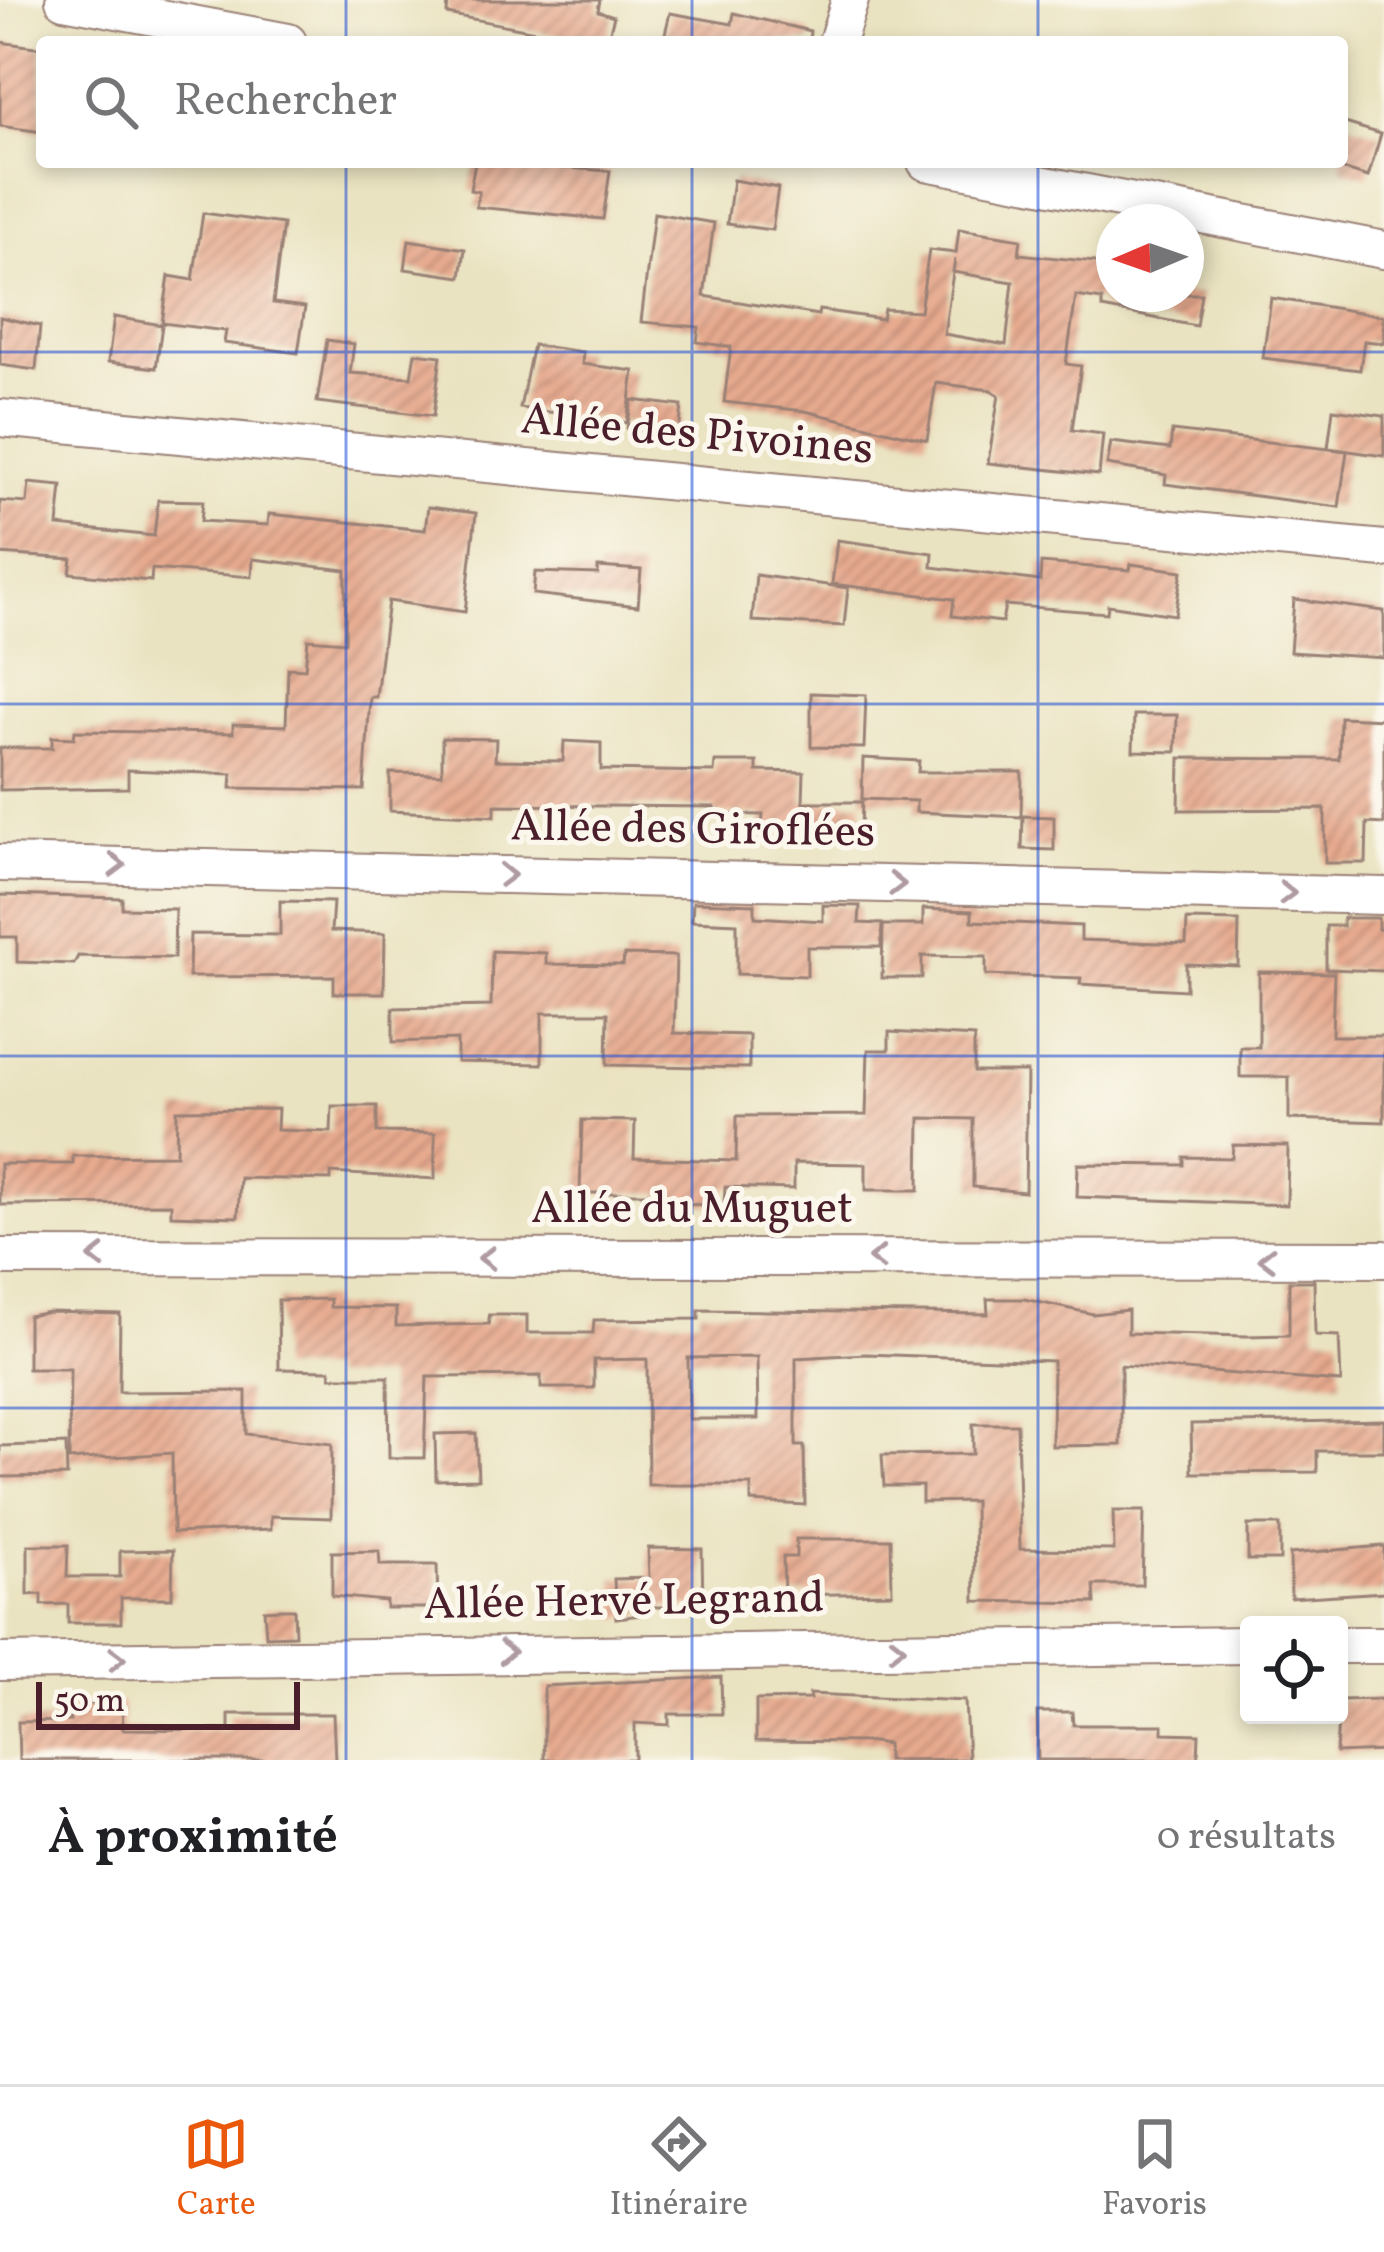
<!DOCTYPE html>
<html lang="fr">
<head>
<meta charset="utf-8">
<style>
	:root { --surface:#fff; --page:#f6f6f6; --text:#202124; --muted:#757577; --line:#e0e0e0; --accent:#ea580c }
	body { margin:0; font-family:Vollkorn,serif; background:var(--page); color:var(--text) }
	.controls { position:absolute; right:36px; bottom:36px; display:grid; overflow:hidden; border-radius:12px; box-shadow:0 6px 18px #0003 }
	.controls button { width:108px; height:108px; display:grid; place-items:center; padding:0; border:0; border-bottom:3px solid var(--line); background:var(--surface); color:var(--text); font:60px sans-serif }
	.compass { position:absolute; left:1096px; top:204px; width:108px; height:108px; border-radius:50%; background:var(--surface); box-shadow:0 6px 18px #0003; rotate:268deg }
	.scale { position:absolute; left:36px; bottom:30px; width:264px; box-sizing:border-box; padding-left:12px; border:6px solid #4a1f2b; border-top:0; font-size:33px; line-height:42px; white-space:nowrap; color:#4a1f2b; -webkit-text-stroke:9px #fbf7ec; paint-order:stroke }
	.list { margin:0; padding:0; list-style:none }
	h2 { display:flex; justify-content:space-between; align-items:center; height:156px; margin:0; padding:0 48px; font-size:51px }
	h2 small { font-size:39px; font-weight:400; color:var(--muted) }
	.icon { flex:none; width:66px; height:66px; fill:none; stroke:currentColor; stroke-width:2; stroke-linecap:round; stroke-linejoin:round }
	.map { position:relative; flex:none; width:1384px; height:1760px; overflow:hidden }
	.search { position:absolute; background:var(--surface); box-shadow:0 6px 18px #0003; left:36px; right:36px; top:36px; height:132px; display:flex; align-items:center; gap:30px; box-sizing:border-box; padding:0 42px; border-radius:12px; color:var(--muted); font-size:45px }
	.sheet { height:324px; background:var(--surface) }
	nav { display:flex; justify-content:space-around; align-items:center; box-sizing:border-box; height:168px; border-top:3px solid var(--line); background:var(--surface); font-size:33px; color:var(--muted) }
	nav a { display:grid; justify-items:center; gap:6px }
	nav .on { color:var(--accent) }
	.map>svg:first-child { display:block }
	.building { fill:url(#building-hatch); fill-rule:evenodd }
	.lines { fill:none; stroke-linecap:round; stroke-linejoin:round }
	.street-casing { stroke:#9a8176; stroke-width:40 }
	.street { stroke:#fff; stroke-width:36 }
	.oneway { stroke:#ae9aa0 }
	.grid { fill:none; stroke:#1d4ed8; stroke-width:3; stroke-opacity:0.55 }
	.labels { text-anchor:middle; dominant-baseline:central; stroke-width:10; stroke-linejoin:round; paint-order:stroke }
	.street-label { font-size:45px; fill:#4a1f2b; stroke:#fbf7ec }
</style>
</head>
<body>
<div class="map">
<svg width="1384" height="1760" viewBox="0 0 1384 1760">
	<defs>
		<pattern id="building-hatch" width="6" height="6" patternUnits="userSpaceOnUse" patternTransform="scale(3)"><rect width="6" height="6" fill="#e7aa8f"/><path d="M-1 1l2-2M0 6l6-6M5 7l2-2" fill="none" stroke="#bd8a75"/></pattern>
	</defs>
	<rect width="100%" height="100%" fill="#fbf7ec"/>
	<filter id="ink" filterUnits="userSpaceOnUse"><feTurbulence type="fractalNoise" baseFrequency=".00833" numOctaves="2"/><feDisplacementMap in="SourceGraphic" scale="24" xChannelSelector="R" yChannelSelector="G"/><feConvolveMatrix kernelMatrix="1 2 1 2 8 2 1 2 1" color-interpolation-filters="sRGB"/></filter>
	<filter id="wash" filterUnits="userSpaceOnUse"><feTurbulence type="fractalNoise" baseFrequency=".004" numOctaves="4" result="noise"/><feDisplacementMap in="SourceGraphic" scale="48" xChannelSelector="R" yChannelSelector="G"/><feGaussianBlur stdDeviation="2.7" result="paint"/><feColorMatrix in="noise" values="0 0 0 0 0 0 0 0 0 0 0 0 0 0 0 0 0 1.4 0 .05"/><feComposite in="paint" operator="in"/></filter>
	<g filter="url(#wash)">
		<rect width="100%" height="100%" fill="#eae3c1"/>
		<g id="blocks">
			<g class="building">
				<polygon points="448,0 600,0 598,11 614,16 607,42 592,42 447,14"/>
				<polygon points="670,13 732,24 734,13 810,31 809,42 663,42"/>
				<polygon points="0,42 42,48 42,132 0,126"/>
				<polygon points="1342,122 1381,134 1368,177 1342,169"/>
				<polygon points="475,162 610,171 603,219 476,207 479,192 470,190"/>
				<polygon points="733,180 778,188 772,230 727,224"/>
				<polygon points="203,213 283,224 273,303 305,307 298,353 224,343 226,331 162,323 169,276 193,280"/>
				<path d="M 654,213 L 714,223 L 704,296 L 818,315 L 819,310 L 882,319 L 884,309 L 920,311 L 929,250 L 956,253 L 959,229 L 1021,239 L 1019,254 L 1114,264 L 1114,294 L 1201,294 L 1196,326 L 1102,308 L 1102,300 L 1076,296 L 1066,364 L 1081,366 L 1072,430 L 1103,434 L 1099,475 L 988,463 L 999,395 L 991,390 L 936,383 L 927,440 L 805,411 L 724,402 L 731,347 L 697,342 L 699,327 L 641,322 ZM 955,259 L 953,272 L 1013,282 L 1006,345 L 944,334 Z"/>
				<polygon points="409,240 465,249 461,277 405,269"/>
				<polygon points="1271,298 1384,316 1384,343 1364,341 1360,370 1263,358"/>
				<polygon points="0,317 40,326 36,370 0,365"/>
				<polygon points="114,317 162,325 156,368 108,362"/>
				<polygon points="327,340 354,344 350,373 411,377 415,353 441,356 433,416 317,402"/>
				<polygon points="533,345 583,352 582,364 634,371 627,423 520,408"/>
				<polygon points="632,400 682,406 679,434 627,429"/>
				<polygon points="1333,409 1384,416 1384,456 1328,448"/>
				<polygon points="1172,431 1347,451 1339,507 1165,484 1166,475 1107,465 1111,442 1170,449"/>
				<polygon points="29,483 62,486 58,526 154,536 158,500 203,501 201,521 268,525 269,514 425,530 428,507 476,513 465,612 388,601 376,697 370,697 364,790 231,788 232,774 128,770 128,788 0,790 0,748 52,748 52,737 74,738 75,731 233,733 233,724 286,726 288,668 305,669 308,639 345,642 346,570 253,559 252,577 152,569 151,581 70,573 72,559 0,554 0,501 27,503"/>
				<polygon points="837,540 933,553 932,567 1040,581 1041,563 1130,570 1131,564 1182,571 1175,615 1108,605 1107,613 1005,605 1002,622 952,616 954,599 832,584"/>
				<polygon points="598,567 641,570 638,606 533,594 535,572 598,574"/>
				<polygon points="756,575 848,588 844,626 752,621"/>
				<polygon points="1294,599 1384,611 1384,658 1290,652"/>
				<polygon points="811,693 866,695 864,748 811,747"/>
				<polygon points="1134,715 1177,715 1176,752 1133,751"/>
				<polygon points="1340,717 1384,719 1384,824 1367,823 1366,863 1325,863 1325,809 1179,810 1180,758 1339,759"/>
				<polygon points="442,738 496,739 495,760 563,761 564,741 601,743 601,770 714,772 715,762 757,762 757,771 804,772 803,802 862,802 861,829 762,826 763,815 714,814 714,807 495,805 495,816 390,811 390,773 442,774"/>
				<polygon points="863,758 919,761 918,772 1022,772 1021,817 916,812 916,801 862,799"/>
				<polygon points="1023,816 1054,817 1054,850 1022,849"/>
				<polygon points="0,895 122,898 122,908 175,909 174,958 78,956 74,964 17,962 17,937 0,937"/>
				<polygon points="280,901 333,902 331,931 385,933 384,993 334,993 334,976 189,977 190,934 280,935"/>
				<polygon points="693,902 755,904 755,917 823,921 823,905 860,906 859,923 882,924 881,947 807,947 807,976 737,974 737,923 692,921"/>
				<polygon points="923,909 972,911 972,921 1081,926 1081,940 1186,944 1187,920 1239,921 1238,966 1186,964 1186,990 1080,984 1081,978 986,975 986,957 922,956 922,978 882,978 883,925 923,925"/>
				<polygon points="1343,918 1378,918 1378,929 1384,930 1384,971 1326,969 1326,926 1343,926"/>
				<polygon points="492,951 546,953 546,964 623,965 624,955 676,956 674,1033 749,1035 749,1068 607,1065 608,1013 542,1013 542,1064 457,1062 457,1040 393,1042 393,1008 491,1006"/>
				<polygon points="1259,972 1334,973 1332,1036 1384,1036 1384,1122 1289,1119 1289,1077 1240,1077 1240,1047 1259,1047"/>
				<polygon points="889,1032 974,1037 974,1072 1027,1072 1025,1192 973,1187 973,1119 920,1118 919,1190 866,1190 866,1164 794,1163 794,1189 725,1187 724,1205 659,1204 660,1193 580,1193 582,1120 635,1121 634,1158 736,1161 737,1116 866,1115 868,1050 889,1050"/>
				<polygon points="332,1106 377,1106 377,1132 435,1133 435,1179 331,1173 331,1180 240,1178 238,1217 171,1215 171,1204 0,1205 0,1164 73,1164 73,1156 176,1155 177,1110 278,1109 277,1130 331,1132"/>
				<polygon points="1233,1145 1288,1146 1287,1205 1077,1197 1078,1164 1184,1165 1184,1157 1232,1158"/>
				<path d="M 1289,1281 L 1314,1281 L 1315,1335 L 1339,1336 L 1341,1382 L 1121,1365 L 1121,1445 L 1052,1446 L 1053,1361 L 866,1354 L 796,1358 L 796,1446 L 804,1446 L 805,1505 L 751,1502 L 751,1485 L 648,1485 L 647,1359 L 594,1360 L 594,1388 L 541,1388 L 541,1376 L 427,1377 L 424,1458 L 389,1458 L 388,1377 L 331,1377 L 330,1370 L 279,1369 L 278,1300 L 330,1299 L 330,1307 L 396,1308 L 396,1326 L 489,1324 L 489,1315 L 527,1315 L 527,1333 L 593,1333 L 594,1320 L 699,1319 L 699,1310 L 988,1314 L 987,1299 L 1024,1299 L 1093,1314 L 1128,1310 L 1128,1333 L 1247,1336 L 1289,1335 ZM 757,1357 L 758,1419 L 689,1419 L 688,1358 Z"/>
				<polygon points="49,1312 120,1314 119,1392 246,1391 246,1434 332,1444 331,1518 271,1516 271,1529 173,1533 172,1453 69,1460 70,1369 28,1369 28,1316"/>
				<polygon points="1384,1420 1384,1451 1317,1451 1317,1472 1192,1473 1191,1424"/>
				<polygon points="973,1424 1017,1424 1020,1549 1114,1550 1113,1511 1144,1511 1142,1585 1094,1585 1095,1603 975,1601 974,1501 922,1502 922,1486 884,1486 882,1455 973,1454"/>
				<polygon points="476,1433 478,1479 436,1480 435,1434"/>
				<polygon points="66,1444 67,1476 0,1477 0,1446"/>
				<rect x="1248" y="1525" width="32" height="35"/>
				<polygon points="796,1539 891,1539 892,1593 784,1595 783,1557 796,1557"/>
				<polygon points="28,1545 68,1545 67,1577 120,1577 120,1551 173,1550 172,1598 121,1598 121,1623 68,1623 68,1604 42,1605 42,1594 28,1595"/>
				<polygon points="1384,1546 1384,1592 1291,1598 1290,1554"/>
				<polygon points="648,1548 702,1549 703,1607 642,1607 642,1615 616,1618 614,1579 649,1578"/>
				<polygon points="379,1551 380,1565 437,1565 438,1608 386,1608 386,1601 332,1596 332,1552"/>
				<polygon points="280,1609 294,1609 295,1635 266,1636 264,1610"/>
				<polygon points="721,1677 722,1714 669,1714 669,1725 635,1723 635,1760 544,1760 544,1686"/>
				<polygon points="809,1694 965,1701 968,1759 887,1760 887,1744 873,1742 756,1741 756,1700 810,1699"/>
				<polygon points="1384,1699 1384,1751 1336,1753 1339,1700"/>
				<polygon points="122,1703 123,1729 229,1730 229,1714 333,1714 335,1760 19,1760 18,1722 70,1721 69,1712 85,1712 85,1704"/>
				<polygon points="1037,1712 1072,1712 1073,1725 1163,1725 1163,1733 1199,1734 1198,1760 1038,1760"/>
			</g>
		</g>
	</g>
	<g filter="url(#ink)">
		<use href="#blocks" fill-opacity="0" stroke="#9a8176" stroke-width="3"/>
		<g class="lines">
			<g class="street-casing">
				<g id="street">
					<polyline points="64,0 288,42"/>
					<polyline points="837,42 850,0"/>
					<polyline points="926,162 1384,250"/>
					<polyline points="0,418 1384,549"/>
					<polyline points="0,863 1384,896"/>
					<polyline points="0,1257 1384,1259"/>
					<polyline points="1339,1645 1384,1645"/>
					<polyline points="0,1662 1249,1645"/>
				</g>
			</g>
			<use href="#street" class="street"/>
		</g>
		<defs><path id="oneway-chevron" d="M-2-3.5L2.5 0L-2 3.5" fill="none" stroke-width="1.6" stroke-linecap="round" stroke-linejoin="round" transform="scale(3)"/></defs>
		<g class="oneway">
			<use href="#oneway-chevron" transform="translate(117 865) rotate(1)"/>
			<use href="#oneway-chevron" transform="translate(507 875) rotate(1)"/>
			<use href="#oneway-chevron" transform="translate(897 884) rotate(1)"/>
			<use href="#oneway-chevron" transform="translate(1287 893) rotate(1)"/>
			<use href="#oneway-chevron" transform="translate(97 1257) rotate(-180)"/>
			<use href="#oneway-chevron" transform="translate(487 1258) rotate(-180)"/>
			<use href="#oneway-chevron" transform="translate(877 1258) rotate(-180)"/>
			<use href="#oneway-chevron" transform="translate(1267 1259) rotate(-180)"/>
			<use href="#oneway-chevron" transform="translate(897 1648)"/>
			<use href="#oneway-chevron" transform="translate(507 1652) rotate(-1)"/>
			<use href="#oneway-chevron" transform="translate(117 1659) rotate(-1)"/>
		</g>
	</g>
	<path class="grid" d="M 346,0 L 346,42M 692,0 L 692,42M 1038,0 L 1038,42M 346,162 L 346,1760M 692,162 L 692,1760M 1038,162 L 1038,1760M 0,352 L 1384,352M 0,704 L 1384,704M 0,1056 L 1384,1056M 0,1408 L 1384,1408"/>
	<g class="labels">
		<g class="street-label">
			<text transform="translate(697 436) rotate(5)">Allée des Pivoines</text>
			<text transform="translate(693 831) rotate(1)">Allée des Giroflées</text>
			<text x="692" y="1210">Allée du Muguet</text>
			<text transform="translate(624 1603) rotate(-1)">Allée Hervé Legrand</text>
		</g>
	</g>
</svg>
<div class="controls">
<button><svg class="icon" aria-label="locate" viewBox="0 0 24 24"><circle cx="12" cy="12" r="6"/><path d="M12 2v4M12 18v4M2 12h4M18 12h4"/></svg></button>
</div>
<svg class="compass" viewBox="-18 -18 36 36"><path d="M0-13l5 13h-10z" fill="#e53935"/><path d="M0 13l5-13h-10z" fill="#757577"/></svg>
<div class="scale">50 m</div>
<div class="search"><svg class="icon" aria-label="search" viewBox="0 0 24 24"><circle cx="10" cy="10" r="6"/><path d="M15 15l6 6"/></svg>Rechercher</div>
</div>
<section class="sheet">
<h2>À proximité<small>0 résultats</small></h2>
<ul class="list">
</ul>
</section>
<nav>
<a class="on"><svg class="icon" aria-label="map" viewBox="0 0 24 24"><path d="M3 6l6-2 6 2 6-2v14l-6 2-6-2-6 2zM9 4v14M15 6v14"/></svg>Carte</a>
<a><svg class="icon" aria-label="directions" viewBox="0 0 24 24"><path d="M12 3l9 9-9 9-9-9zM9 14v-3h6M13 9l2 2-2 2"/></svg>Itinéraire</a>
<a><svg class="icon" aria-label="saved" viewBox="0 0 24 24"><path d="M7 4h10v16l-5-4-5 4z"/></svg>Favoris</a>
</nav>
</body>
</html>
